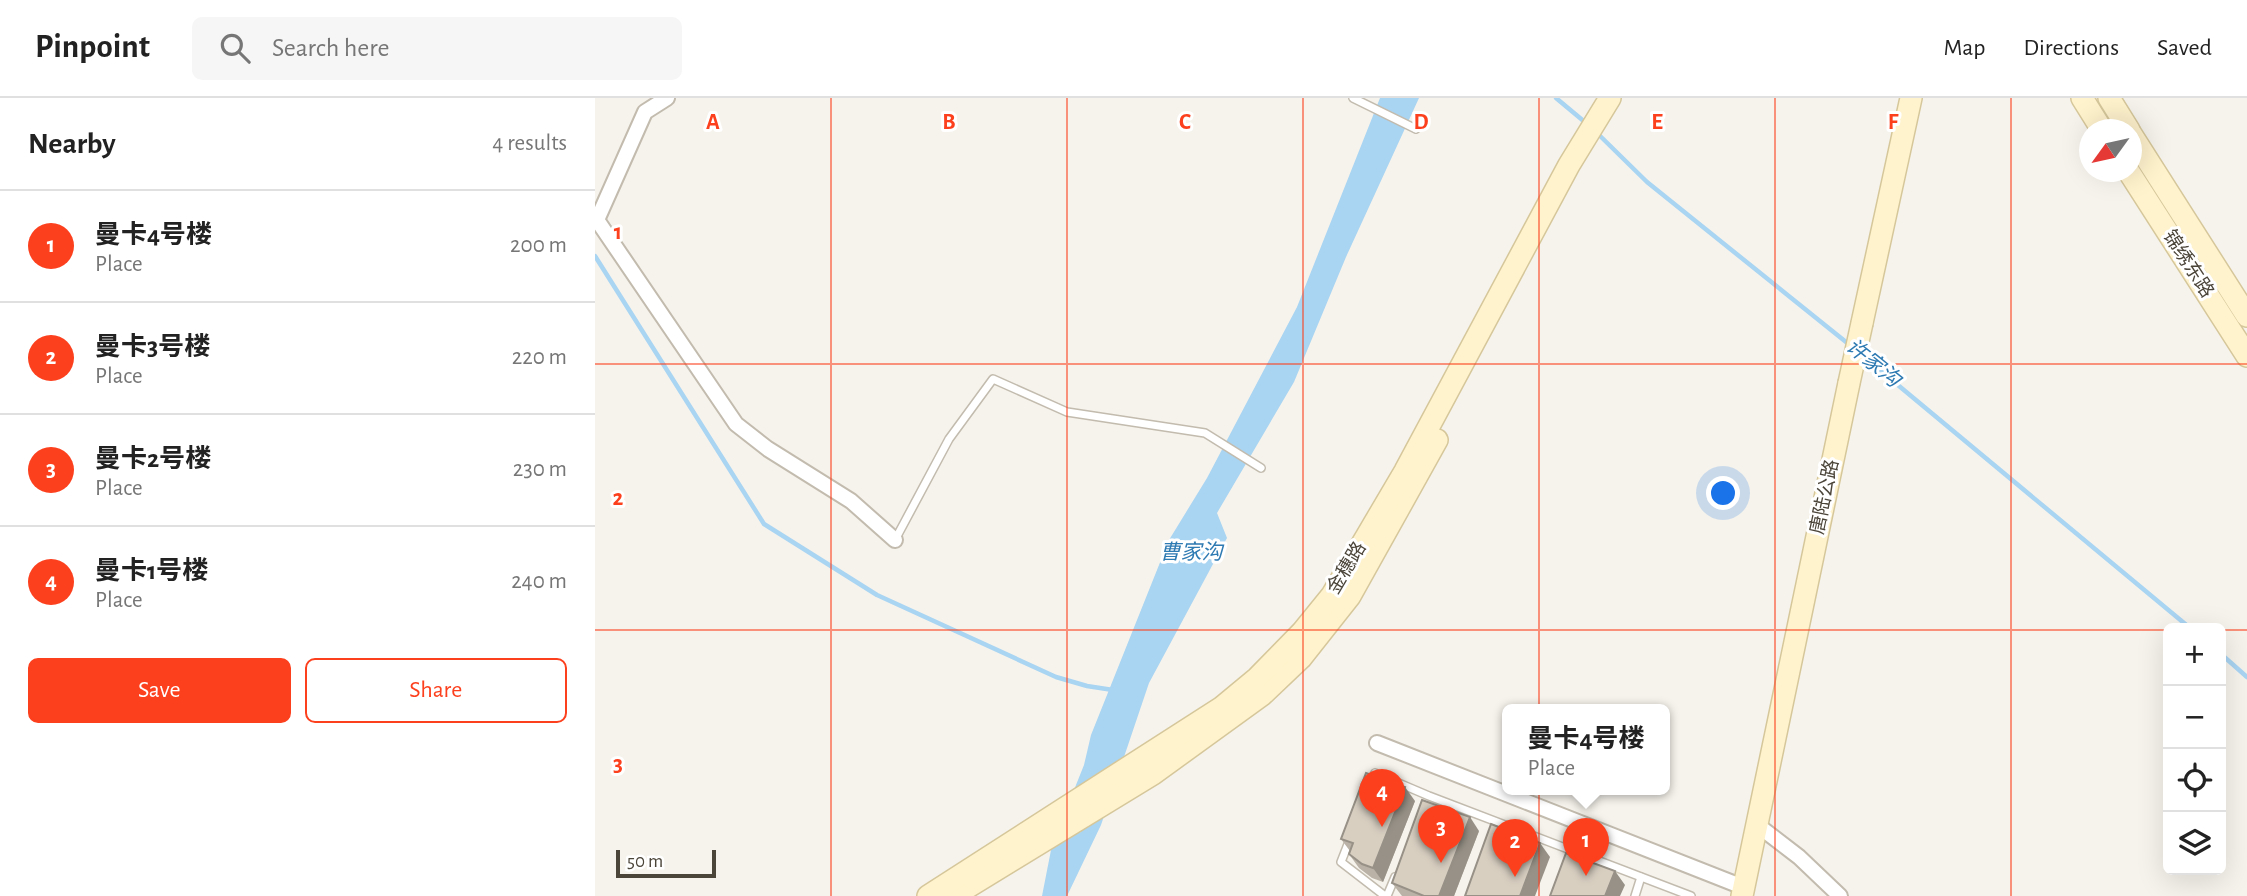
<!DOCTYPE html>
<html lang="en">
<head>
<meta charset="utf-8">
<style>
	:root { --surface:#fff; --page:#f6f6f6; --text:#222; --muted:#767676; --line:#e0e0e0; --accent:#fc3f1d }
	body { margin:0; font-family:"Alegreya Sans","Noto Sans SC",sans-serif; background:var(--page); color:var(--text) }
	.controls { position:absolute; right:21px; bottom:21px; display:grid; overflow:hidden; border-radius:10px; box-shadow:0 7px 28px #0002 }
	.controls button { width:63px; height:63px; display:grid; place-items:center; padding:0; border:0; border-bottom:2px solid var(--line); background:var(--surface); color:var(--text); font:35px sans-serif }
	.compass { position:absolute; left:1484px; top:21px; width:63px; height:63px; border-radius:50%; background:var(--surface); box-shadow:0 7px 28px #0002; rotate:237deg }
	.scale { position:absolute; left:21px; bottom:18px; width:100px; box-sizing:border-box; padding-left:7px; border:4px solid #4b4439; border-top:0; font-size:19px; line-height:24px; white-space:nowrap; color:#4b4439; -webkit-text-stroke:5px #fff; paint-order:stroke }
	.you { position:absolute; left:1129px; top:396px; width:24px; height:24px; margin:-18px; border:5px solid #fff; border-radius:50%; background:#1a73e8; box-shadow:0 0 0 10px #1a73e833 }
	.badge { display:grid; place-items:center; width:46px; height:46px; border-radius:50%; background:var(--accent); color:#fff; font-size:23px; font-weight:700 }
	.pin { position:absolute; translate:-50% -58px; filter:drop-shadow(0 2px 4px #0008) }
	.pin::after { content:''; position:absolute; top:37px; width:24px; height:21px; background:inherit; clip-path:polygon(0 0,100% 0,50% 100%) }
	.popup { position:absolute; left:907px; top:606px; width:168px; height:91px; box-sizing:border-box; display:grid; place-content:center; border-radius:10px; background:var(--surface); filter:drop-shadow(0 2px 5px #0005); font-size:23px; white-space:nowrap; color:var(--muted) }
	.popup b { font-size:26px; color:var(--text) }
	.popup::after { content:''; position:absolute; left:50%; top:100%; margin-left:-14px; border:14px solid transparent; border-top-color:var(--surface) }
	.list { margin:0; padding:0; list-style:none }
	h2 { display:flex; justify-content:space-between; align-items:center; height:91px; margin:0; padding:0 28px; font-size:30px }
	h2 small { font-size:23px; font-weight:400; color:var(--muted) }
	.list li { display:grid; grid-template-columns:46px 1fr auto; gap:21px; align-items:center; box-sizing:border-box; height:112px; padding:0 28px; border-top:2px solid var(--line) }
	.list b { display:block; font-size:26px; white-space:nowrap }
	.list p { margin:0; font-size:23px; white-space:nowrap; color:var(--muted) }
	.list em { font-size:23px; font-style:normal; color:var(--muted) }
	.actions { display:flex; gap:14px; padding:21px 28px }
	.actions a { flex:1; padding:16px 0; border:2px solid var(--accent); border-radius:10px; text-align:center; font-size:24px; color:var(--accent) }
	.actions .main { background:var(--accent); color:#fff }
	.icon { flex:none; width:38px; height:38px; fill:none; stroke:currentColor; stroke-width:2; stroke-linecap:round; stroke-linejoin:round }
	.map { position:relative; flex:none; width:1652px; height:798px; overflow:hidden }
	header { display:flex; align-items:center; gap:42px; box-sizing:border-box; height:98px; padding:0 35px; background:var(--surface); border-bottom:2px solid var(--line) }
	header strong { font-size:33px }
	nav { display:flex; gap:38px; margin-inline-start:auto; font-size:24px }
	.search { width:490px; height:63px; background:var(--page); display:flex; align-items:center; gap:18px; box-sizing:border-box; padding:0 24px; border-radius:10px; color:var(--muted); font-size:26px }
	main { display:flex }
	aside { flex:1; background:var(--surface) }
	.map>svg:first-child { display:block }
	.water { fill:#a9d4f2 }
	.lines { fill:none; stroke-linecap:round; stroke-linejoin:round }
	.stream { stroke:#a9d4f2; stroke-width:4.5 }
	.lane-casing { stroke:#c2bbae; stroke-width:10 }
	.street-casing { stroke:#c2bbae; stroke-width:18 }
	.secondary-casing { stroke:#d6c79b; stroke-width:24 }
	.lane { stroke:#fff; stroke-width:7 }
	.street { stroke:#fff; stroke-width:14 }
	.secondary { stroke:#fff3cd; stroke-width:21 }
	.secondary-bridge-casing { stroke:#d6c79b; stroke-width:24; stroke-linecap:butt }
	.secondary-bridge { stroke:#fff3cd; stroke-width:21 }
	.wall { fill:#bab2a6 }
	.shaded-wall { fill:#979187 }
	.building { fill:#d8cfc1; stroke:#979187; stroke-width:2 }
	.grid { fill:none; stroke:#fc3f1d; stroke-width:2; stroke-opacity:0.55 }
	.labels { text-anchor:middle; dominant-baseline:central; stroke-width:6; stroke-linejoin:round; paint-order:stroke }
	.street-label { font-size:19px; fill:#4b4439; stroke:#fff }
	.water-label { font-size:21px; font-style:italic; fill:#2e7ab2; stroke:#fff }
	.grid-label { font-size:23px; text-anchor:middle; font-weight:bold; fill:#fc3f1d; stroke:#fff; stroke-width:6; stroke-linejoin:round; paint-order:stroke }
</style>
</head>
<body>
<header>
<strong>Pinpoint</strong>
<div class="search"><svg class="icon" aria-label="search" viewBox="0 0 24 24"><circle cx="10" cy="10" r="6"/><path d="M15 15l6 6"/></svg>Search here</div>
<nav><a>Map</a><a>Directions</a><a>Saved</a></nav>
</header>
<main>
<aside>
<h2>Nearby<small>4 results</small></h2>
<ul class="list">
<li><span class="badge">1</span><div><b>曼卡4号楼</b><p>Place</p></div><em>200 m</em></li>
<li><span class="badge">2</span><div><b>曼卡3号楼</b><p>Place</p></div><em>220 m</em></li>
<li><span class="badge">3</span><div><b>曼卡2号楼</b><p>Place</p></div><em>230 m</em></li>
<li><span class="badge">4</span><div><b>曼卡1号楼</b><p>Place</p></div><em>240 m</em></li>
</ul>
<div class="actions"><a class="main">Save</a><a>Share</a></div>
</aside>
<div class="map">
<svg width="1652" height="798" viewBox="0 0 1652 798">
	<rect width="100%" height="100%" fill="#f6f3ec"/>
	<polygon class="water" points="785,0 824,0 751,159 699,284 622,415 632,440 554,585 506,727 472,798 447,798 457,747 489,667 496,637 574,442 612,380 702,209"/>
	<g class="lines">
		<g class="stream">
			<polyline points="961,0 991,25"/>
			<polyline points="1000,33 1052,84 1256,248"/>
			<polyline points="0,158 169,426 282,497 461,579 492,588 518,592"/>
			<polyline points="1268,258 1595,530"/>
			<polyline points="1626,556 1652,579"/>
		</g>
		<g class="lane-casing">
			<g id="lane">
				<polyline points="758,0 821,31"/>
				<polyline points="300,442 354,341 398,281 472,314 610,335 666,370"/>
				<polyline points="775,687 780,675 834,698 1096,798"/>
				<polyline points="755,741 746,764 790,798"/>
				<polyline points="792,798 800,779"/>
				<polyline points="1040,798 1046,779"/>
			</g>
		</g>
		<g class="street-casing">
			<g id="street">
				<polyline points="0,119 141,326 173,351 256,403 300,442"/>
				<polyline points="2,122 50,14 72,0"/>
				<polyline points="782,645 1148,789"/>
				<polyline points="1161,726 1204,759 1245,798"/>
			</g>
		</g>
		<g class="secondary-casing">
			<g id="secondary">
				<polyline points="1487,0 1507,32"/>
				<polyline points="1514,0 1534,32"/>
				<polyline points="1536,36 1652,218"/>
				<polyline points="1534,74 1652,258"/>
				<polyline points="1267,225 1316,0"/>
				<polyline points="360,797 558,676 667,597 706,560 755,498 842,342"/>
				<polyline points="333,798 627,609 662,580 707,534 737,497 810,373 974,67 1015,0"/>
				<polyline points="1147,798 1254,285"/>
			</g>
		</g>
		<use href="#lane" class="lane"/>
		<use href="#street" class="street"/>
		<use href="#secondary" class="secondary"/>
		<g class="secondary-bridge-casing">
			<polyline id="secondary-bridge" points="1254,285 1267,225"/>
		</g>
		<use href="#secondary-bridge" class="secondary-bridge"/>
	</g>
	<g class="wall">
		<polygon points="820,703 788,784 777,780 764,770 754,756 755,753 746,741"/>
		<polygon points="884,733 859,798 807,798 797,785"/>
	</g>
	<g class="shaded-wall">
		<polygon points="810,689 820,703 788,784 778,770"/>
		<polygon points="875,719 884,733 859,798 844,798"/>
		<polygon points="945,745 955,759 940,798 925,798"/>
		<polygon points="1020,773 1030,787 1025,798 1010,798"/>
	</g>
	<g class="building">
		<polygon points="771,675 810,689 778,770 767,766 754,756 758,745 746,741"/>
		<polygon points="827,702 875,719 844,798 829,798 797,785"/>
		<polygon points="896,726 945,745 925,798 870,798"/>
		<polygon points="971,755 1020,773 1010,798 955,798"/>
	</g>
	<path class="grid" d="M 236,0 L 236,798M 472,0 L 472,798M 708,0 L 708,798M 944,0 L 944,798M 1180,0 L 1180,798M 1416,0 L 1416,798M 0,266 L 1652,266M 0,532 L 1573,532M 1626,532 L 1652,532"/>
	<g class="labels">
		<g class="street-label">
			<text transform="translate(1593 166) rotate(57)">锦绣东路</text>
			<text transform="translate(1230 399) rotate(-78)">唐陆公路</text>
			<text transform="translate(752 470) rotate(-59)">金穗路</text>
		</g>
		<g class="water-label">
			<text transform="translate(1278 265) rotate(39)">许家沟</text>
			<text x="596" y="454">曹家沟</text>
		</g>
	</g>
	<g class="grid-label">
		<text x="118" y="31">A</text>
		<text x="354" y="31">B</text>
		<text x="590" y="31">C</text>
		<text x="826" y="31">D</text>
		<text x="1062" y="31">E</text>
		<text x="1298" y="31">F</text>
		<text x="23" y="141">1</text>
		<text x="23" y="407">2</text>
		<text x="23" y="673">3</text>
	</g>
</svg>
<div class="controls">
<button>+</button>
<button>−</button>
<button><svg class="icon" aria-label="locate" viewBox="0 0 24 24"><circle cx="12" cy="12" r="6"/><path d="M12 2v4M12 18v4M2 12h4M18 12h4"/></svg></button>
<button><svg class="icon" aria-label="layers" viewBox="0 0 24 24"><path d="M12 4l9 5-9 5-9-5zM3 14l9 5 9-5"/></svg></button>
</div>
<svg class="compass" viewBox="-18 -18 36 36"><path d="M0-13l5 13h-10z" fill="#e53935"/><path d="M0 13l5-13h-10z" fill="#767676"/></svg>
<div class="scale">50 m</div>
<div class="you"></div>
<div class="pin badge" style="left:991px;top:778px">1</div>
<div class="popup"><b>曼卡4号楼</b>Place</div>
<div class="pin badge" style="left:920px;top:779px">2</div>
<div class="pin badge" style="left:846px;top:765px">3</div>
<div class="pin badge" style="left:787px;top:729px">4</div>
</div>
</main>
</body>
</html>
